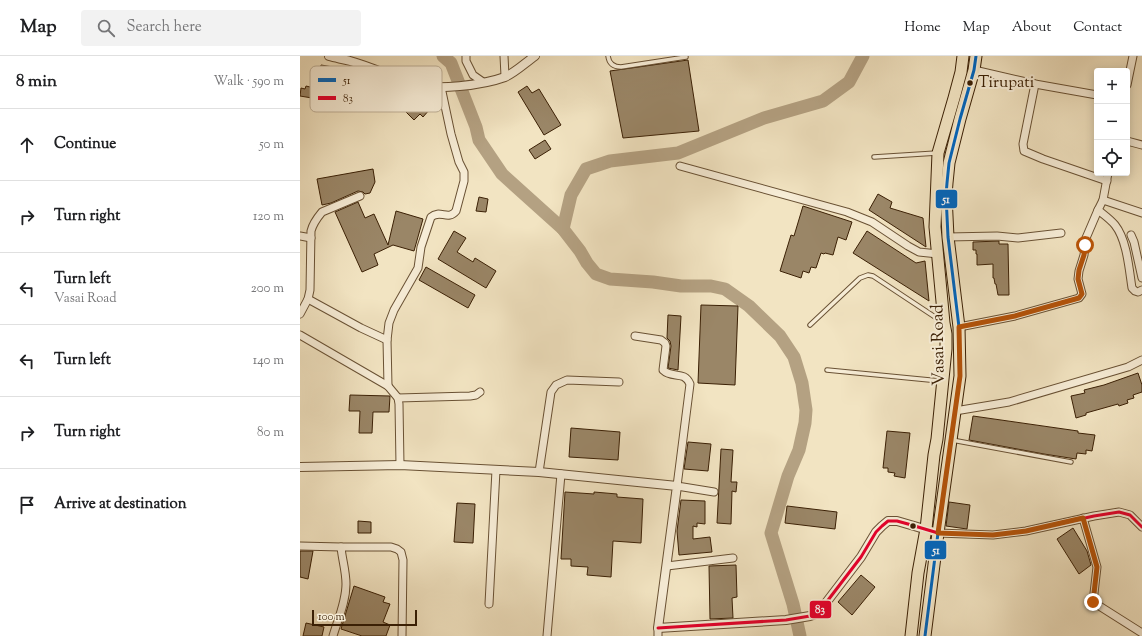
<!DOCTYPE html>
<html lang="en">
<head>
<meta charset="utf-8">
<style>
	:root { --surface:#fff; --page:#f2f2f2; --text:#202124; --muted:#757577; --line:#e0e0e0 }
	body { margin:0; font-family:"Sorts Mill Goudy",serif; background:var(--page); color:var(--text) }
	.controls { position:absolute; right:12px; top:12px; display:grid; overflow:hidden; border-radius:4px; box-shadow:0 2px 10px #0003 }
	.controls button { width:36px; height:36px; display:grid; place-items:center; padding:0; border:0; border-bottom:1px solid var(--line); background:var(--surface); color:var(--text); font:20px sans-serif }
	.scale { position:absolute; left:12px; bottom:10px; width:105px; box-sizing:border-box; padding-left:4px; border:2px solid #3b2005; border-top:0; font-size:11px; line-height:14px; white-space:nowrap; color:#3b2005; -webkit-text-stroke:3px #f7edd7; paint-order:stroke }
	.stop { position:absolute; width:12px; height:12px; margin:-9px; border:3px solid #b45309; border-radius:50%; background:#fff }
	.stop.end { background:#b45309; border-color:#fff; box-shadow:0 1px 4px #0008 }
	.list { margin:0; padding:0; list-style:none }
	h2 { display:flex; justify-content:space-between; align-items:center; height:52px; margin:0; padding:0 16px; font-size:17px }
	h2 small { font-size:13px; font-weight:400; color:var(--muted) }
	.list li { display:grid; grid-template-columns:26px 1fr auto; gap:12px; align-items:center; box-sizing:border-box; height:72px; padding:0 16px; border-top:1px solid var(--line) }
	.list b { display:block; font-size:15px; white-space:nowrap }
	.list p { margin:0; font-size:13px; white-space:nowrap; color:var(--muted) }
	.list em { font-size:13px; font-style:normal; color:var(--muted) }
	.icon { flex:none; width:22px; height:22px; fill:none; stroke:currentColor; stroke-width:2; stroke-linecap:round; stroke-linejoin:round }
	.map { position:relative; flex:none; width:842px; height:580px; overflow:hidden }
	header { display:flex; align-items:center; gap:24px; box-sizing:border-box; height:56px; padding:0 20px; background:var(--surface); border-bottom:1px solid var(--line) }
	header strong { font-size:19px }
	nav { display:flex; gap:22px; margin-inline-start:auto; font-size:14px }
	.search { width:280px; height:36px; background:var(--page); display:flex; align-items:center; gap:10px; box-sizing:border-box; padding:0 14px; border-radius:4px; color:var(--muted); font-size:15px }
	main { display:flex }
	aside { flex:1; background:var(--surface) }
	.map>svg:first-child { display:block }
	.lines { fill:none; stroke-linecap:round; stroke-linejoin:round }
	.river { stroke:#b4a182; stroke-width:13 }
	.building { fill:#9a8667; stroke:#3b2005 }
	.service-casing { stroke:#695134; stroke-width:5.5 }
	.minor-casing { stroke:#695134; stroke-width:9 }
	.tertiary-casing { stroke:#695134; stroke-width:10 }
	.primary-casing { stroke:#3b2005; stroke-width:13 }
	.service { stroke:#f7edd7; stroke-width:3.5 }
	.minor { stroke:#f7edd7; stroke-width:7 }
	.tertiary { stroke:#f7edd7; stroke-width:8 }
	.primary { stroke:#f2e4c2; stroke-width:11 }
	.bus-1-casing { stroke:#f7edd7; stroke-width:6 }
	.bus-2-casing { stroke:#f7edd7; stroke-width:6 }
	.bus-1 { stroke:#0065bd; stroke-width:3 }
	.bus-2 { stroke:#e4002b; stroke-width:3 }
	.route { stroke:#b45309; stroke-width:5 }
	.bus-dot { fill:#3b2005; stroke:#f7edd7; stroke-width:1.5 }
	.labels { text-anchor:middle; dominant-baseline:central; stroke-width:4; stroke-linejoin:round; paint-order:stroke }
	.bus-label { font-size:16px; fill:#3b2005; stroke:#f7edd7; text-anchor:start }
	.street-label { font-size:17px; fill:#3b2005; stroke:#f7edd7 }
	.key { fill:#f7edd7; stroke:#bfb098; stroke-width:1 }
	.key-label { font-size:11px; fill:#3b2005 }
	.line-badge { stroke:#f7edd7; stroke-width:1.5 }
	.badge-label { font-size:11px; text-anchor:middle; font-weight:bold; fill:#fff }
</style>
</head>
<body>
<header>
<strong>Map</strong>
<div class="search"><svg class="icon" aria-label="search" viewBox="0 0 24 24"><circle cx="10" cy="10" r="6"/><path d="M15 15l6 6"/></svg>Search here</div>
<nav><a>Home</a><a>Map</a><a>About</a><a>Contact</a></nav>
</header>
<main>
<aside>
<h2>8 min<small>Walk · 590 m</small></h2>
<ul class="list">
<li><svg class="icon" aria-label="ahead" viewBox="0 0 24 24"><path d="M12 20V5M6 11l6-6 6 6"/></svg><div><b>Continue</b></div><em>50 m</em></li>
<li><svg class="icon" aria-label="right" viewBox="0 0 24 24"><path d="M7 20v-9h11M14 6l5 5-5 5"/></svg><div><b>Turn right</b></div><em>120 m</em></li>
<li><svg class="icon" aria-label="left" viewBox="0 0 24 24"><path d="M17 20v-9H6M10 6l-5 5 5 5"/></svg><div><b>Turn left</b><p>Vasai Road</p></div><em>200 m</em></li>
<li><svg class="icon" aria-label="left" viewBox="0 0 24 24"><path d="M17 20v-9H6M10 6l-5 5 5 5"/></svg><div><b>Turn left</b></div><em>140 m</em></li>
<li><svg class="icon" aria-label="right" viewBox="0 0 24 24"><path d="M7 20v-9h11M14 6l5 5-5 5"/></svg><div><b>Turn right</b></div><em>80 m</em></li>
<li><svg class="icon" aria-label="arrive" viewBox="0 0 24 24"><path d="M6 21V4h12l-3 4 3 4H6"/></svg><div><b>Arrive at destination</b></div></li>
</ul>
</aside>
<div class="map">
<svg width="842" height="580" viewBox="0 0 842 580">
	<rect width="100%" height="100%" fill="#f2e4c2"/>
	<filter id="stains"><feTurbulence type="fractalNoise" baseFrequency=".005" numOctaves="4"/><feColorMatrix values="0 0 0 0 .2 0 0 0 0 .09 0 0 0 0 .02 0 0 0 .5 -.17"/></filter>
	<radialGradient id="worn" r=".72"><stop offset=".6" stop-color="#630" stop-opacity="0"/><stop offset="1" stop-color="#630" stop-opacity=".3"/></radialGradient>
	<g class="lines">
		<g class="river">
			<polyline points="143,0 151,7 176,71 179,84 202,118 263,173 280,195 287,207 296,218 310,223 353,226 381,230 411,230 425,233 449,250 480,280 494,301 502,327 506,354 505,367 499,394 488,420 471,477 493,548 500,580"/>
			<polyline points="263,173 271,139 286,113 310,105 378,97 464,62 523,45 549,26 563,0"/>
		</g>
	</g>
	<g class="building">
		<polygon points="388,4 399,75 323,82 310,15"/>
		<polygon points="21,9 39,12 34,36 13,31 15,22 18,23"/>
		<polygon points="6,30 14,32 12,42 0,40 1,32 5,33"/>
		<polygon points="227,30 232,37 239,33 261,69 244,79 218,36"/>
		<polygon points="101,33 117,49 121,44 130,53 123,61 120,58 114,64 92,42"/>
		<polygon points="245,84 251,93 235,103 229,94"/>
		<polygon points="73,113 75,126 70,137 65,138 63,136 58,135 31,147 22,149 17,123"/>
		<polygon points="578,138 592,146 590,152 623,162 626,191 569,154"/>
		<polygon points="179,141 188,143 186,156 176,155"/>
		<polygon points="58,146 65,162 74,158 88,189 96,155 123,163 114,195 93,189 74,198 78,209 62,216 35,156"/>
		<polygon points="503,150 552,166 546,184 538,181 533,199 525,197 524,198 521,197 516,212 511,211 509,217 503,215 501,222 480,215 491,179 494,180"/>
		<polygon points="154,175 166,182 157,196 173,206 175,202 196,215 186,232 138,203"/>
		<polygon points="567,175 616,207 625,205 629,245 553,197"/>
		<polygon points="699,185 699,188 708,188 709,239 698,239 696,228 695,228 694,222 693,222 693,208 677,209 677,198 676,198 676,194 673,194 673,186"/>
		<polygon points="126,211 175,239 168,252 119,224"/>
		<polygon points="401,249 438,250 435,329 398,327"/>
		<polygon points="368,259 381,260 378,314 368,312 371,290 370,285 367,282"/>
		<polygon points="838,317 842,329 842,336 833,339 834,342 827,344 828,347 819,350 818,348 786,357 786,359 776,362 771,340 785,337 784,334 804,329"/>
		<polygon points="50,339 90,340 89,356 73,356 72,377 59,377 60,355 49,355"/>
		<polygon points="673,360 778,375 778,377 795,379 792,395 786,394 786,398 777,397 776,403 744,398 669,384"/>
		<polygon points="271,372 320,376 318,404 269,401"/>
		<polygon points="587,375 610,377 605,422 594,420 595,417 588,416 588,412 583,412"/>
		<polygon points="388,386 411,388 408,415 384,413"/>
		<polygon points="421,393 433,394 431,426 437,426 436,436 432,435 431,468 417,467"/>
		<polygon points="265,436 294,438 294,436 317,438 317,441 343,443 341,487 313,485 311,521 287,519 288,511 271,510 271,503 261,503"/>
		<polygon points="381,444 405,445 405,468 397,467 397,471 393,470 393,483 410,481 412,496 379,499 377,475"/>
		<polygon points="649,446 670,449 667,473 646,470"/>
		<polygon points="157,447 175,448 173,487 154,486"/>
		<polygon points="487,450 537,456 535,473 485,467"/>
		<polygon points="58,465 71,466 71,477 58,477"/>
		<polygon points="773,472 787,495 791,509 779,518 757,483"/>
		<polygon points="0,495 13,495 8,523 0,521"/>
		<polygon points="436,509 437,541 432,542 433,562 410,563 409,510"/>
		<polygon points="561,519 575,531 552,559 538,546"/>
		<polygon points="54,530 85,541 83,546 90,548 83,566 90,569 86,580 62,580 41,573"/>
		<polygon points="6,567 24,571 22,580 3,580"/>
	</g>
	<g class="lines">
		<g class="service-casing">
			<g id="service">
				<path d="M 308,0 C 309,8 314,11 321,11 L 386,1"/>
				<polyline points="574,101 637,97"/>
				<polyline points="510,269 560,222 568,219 573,220 641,265"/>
				<polyline points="527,314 640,325"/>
				<polyline points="652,384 771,406"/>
			</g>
		</g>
		<g class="minor-casing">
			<g id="minor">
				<polyline points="166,0 166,5 173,19 183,26"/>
				<polyline points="204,0 205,20"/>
				<polyline points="674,14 735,28 797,39"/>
				<polyline points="735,28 723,88 724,95 743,103 807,125"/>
				<polyline points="827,29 833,0"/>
				<polyline points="827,85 842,89"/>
				<polyline points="380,110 547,156 572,166 608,190 619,196 638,198"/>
				<path d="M 808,117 L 803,144 L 798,154 C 804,159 810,163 815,169 C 827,184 829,213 832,232 L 835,235 L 838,236 L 842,234"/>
				<polyline points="803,144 842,157"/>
				<polyline points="831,179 834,186 842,222"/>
				<polyline points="0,180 11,182"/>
				<polyline points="648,181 697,180 718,182 761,177"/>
				<polyline points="8,243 61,272 87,284"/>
				<path d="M 0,258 L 8,243 L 10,234 L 11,175 C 13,167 17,162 22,156 L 60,140"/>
				<polyline points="659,271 715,260 779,242 782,238 778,223 779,215 784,199 786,182 798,154"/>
				<polyline points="0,279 88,330 98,342 99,348 100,409"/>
				<path d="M 335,280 L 361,284 L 365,287 L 366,290 L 363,314 C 372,323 384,314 390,328 L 377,430 L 414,436"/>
				<path d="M 88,330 L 87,284 L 89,267 L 94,254 L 118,212 L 121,191 L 131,161 C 140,153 148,165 156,155 L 164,125 L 164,116 L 159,106 L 151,78 L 141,31"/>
				<polyline points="98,342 170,340 176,339 180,336"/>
				<polyline points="655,355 709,346 828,311 842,304"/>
				<polyline points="239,416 251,336 256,329 267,324 319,326"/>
				<polyline points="783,462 797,511 793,546 842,577"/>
				<polyline points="638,477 693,479 726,475 794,460 819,456 830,459 842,471"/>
				<polyline points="0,490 41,491"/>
				<polyline points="367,510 433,502"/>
				<polyline points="189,548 196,414"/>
				<path d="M 33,580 C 38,563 46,546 46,528 C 46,515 42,503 41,491 L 91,491 L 97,493 L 101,496 L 103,504 L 102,580"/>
				<polyline points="247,580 261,418"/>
				<polyline points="358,580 358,572"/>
			</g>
		</g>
		<g class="tertiary-casing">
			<g id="tertiary">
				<path d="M 29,0 C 36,2 43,3 50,5 C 72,11 92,21 114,28 C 136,35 183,29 205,21 C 216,16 225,7 235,0"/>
				<polyline points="0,411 100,409 239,416 377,430 358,572 486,564 510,560 516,558 522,552 561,501 576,476 582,470 588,465 597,465 638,477"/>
			</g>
		</g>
		<g class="primary-casing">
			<g id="primary">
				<polyline points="611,580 618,517 626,473 634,399 637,383 646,293 646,278 644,267 635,171 638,97 654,42 661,16 663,0"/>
				<polyline points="625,580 638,477 660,320 659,271 648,181 646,139 647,127 649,107 660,63 674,14 676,0"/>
			</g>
		</g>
		<use href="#service" class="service"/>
		<use href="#minor" class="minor"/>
		<use href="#tertiary" class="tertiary"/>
		<use href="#primary" class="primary"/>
		<g class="bus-1-casing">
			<polyline id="bus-1" points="625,580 638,477 660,320 659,271 648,181 646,139 647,127 649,107 660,63 674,14 676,0"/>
		</g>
		<g class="bus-2-casing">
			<polyline id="bus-2" points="358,572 486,564 510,560 516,558 522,552 561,501 576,476 582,470 588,465 597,465 608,468 638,477 693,479 726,475 794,460 819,456 830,459 842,471"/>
		</g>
		<use href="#bus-1" class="bus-1"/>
		<use href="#bus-2" class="bus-2"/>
	</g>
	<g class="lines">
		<polyline class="route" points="785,189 784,199 779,214 778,223 782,238 779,242 715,260 659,271 660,320 638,477 693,479 726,475 783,462 797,511 793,546"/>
	</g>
	<g class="bus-dot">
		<circle cx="670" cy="27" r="3.5"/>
		<circle cx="613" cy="470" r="3.5"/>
	</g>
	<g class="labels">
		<g class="bus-label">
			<text x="678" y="27">Tirupati</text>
		</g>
		<g class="street-label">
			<text transform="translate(639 289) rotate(-91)">Vasai Road</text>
		</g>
	</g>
	<rect x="10" y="10" width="132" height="46" rx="6" class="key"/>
	<rect x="18" y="22" width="18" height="4" fill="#0065bd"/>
	<rect x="18" y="40" width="18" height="4" fill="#e4002b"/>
	<g class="key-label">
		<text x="43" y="28">51</text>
		<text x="43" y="46">83</text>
	</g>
	<g class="line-badge">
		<rect x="635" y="133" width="23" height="20" rx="4" fill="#0065bd"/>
		<rect x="624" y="484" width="23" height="20" rx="4" fill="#0065bd"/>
		<rect x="509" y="544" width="23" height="19" rx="4" fill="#e4002b"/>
	</g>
	<g class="badge-label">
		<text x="646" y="147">51</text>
		<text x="636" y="498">51</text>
		<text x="520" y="557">83</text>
	</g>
	<rect width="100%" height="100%" filter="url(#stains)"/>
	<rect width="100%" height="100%" fill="url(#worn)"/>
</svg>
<div class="controls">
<button>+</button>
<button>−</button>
<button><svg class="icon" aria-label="locate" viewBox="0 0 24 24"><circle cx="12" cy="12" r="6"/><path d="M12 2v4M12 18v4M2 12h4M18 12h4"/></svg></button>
</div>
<div class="scale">100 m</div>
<div class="stop" style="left:785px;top:189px"></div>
<div class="stop end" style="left:793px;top:546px"></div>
</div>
</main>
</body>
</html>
